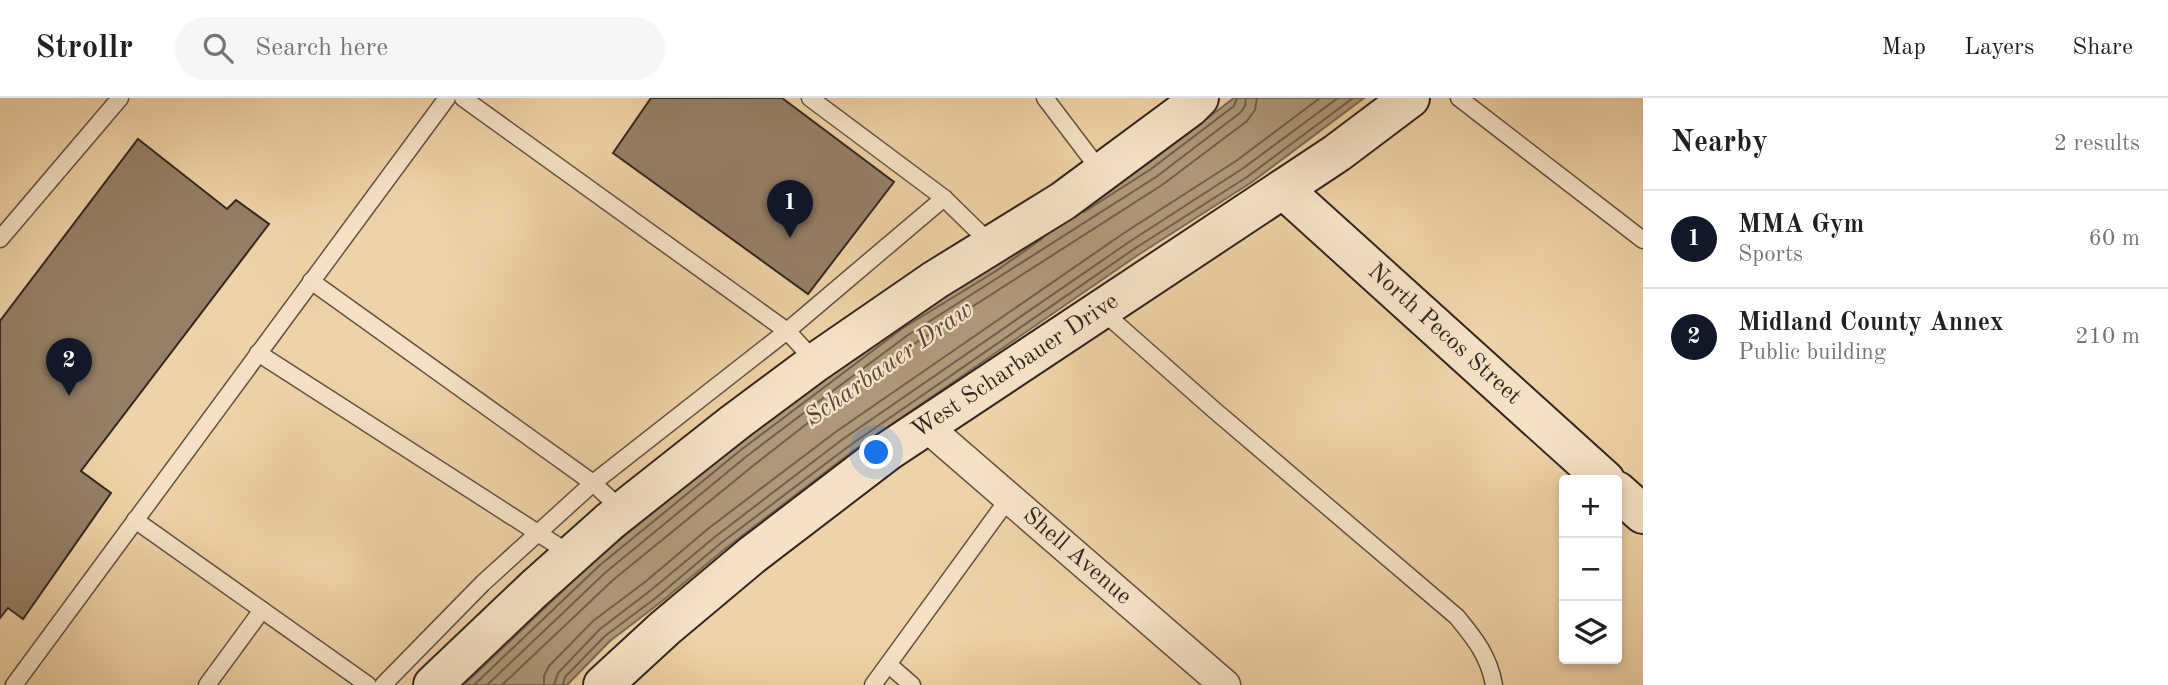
<!DOCTYPE html>
<html lang="en">
<head>
<meta charset="utf-8">
<style>
	:root { --surface:#fff; --page:#f6f6f6; --text:#202124; --muted:#757577; --line:#e0e0e0; --accent:#111827 }
	body { margin:0; font-family:"Old Standard TT",serif; background:var(--page); color:var(--text) }
	.controls { position:absolute; right:21px; bottom:21px; display:grid; overflow:hidden; border-radius:7px; box-shadow:0 4px 10px #0003 }
	.controls button { width:63px; height:63px; display:grid; place-items:center; padding:0; border:0; border-bottom:2px solid var(--line); background:var(--surface); color:var(--text); font:35px sans-serif }
	.you { position:absolute; left:877px; top:355px; width:24px; height:24px; margin:-18px; border:5px solid #fff; border-radius:50%; background:#1a73e8; box-shadow:0 0 0 10px #1a73e833 }
	.badge { display:grid; place-items:center; width:46px; height:46px; border-radius:50%; background:var(--accent); color:#fff; font-size:23px; font-weight:700 }
	.pin { position:absolute; translate:-50% -58px; filter:drop-shadow(0 2px 4px #0008) }
	.pin::after { content:''; position:absolute; top:37px; width:24px; height:21px; background:inherit; clip-path:polygon(0 0,100% 0,50% 100%) }
	.list { margin:0; padding:0; list-style:none }
	h2 { display:flex; justify-content:space-between; align-items:center; height:91px; margin:0; padding:0 28px; font-size:30px }
	h2 small { font-size:23px; font-weight:400; color:var(--muted) }
	.list li { display:grid; grid-template-columns:46px 1fr auto; gap:21px; align-items:center; box-sizing:border-box; height:98px; padding:0 28px; border-top:2px solid var(--line) }
	.list b { display:block; font-size:26px; white-space:nowrap }
	.list p { margin:0; font-size:23px; white-space:nowrap; color:var(--muted) }
	.list em { font-size:23px; font-style:normal; color:var(--muted) }
	.icon { flex:none; width:38px; height:38px; fill:none; stroke:currentColor; stroke-width:2; stroke-linecap:round; stroke-linejoin:round }
	.map { position:relative; flex:none; width:1643px; height:587px; overflow:hidden }
	header { display:flex; align-items:center; gap:42px; box-sizing:border-box; height:98px; padding:0 35px; background:var(--surface); border-bottom:2px solid var(--line) }
	header strong { font-size:33px }
	nav { display:flex; gap:38px; margin-inline-start:auto; font-size:24px }
	.search { width:490px; height:63px; background:var(--page); display:flex; align-items:center; gap:18px; box-sizing:border-box; padding:0 24px; border-radius:38px; color:var(--muted); font-size:26px }
	main { display:flex }
	aside { flex:1; background:var(--surface) }
	.map>svg:first-child { display:block }
	.water { fill:#af9879; stroke:#7d6a55; stroke-width:2 }
	.lines { fill:none; stroke-linecap:round; stroke-linejoin:round }
	.shore { stroke:#715f4c; stroke-width:2 }
	.building { fill:#957f66; stroke:#33261f; stroke-width:2 }
	.lane-casing { stroke:#625141; stroke-width:19 }
	.street-casing { stroke:#625141; stroke-width:33 }
	.secondary-casing { stroke:#33261f; stroke-width:42 }
	.lane { stroke:#f5e2c6; stroke-width:16 }
	.street { stroke:#f5e2c6; stroke-width:30 }
	.secondary { stroke:#f5e2c6; stroke-width:38 }
	.labels { text-anchor:middle; dominant-baseline:central; stroke-width:5; stroke-linejoin:round; paint-order:stroke }
	.street-label { font-size:24px; fill:#33261f; stroke:#f5e2c6 }
	.water-label { font-size:26px; font-style:italic; fill:#58483a; stroke:#f5e2c6 }
</style>
</head>
<body>
<header>
<strong>Strollr</strong>
<div class="search"><svg class="icon" aria-label="search" viewBox="0 0 24 24"><circle cx="10" cy="10" r="6"/><path d="M15 15l6 6"/></svg>Search here</div>
<nav><a>Map</a><a>Layers</a><a>Share</a></nav>
</header>
<main>
<div class="map">
<svg width="1643" height="587" viewBox="0 0 1643 587">
	<rect width="100%" height="100%" fill="#efd2a7"/>
	<filter id="stains"><feTurbulence type="fractalNoise" baseFrequency=".00286" numOctaves="4"/><feColorMatrix values="0 0 0 0 .2 0 0 0 0 .09 0 0 0 0 .02 0 0 0 .5 -.17"/></filter>
	<radialGradient id="worn" r=".72"><stop offset=".6" stop-color="#630" stop-opacity="0"/><stop offset="1" stop-color="#630" stop-opacity=".3"/></radialGradient>
	<polygon class="water" points="1234,0 1364,0 1252,84 1138,157 853,353 726,450 661,504 610,543 567,587 464,587 595,462 737,346 820,282 1049,128 1147,66"/>
	<g class="lines">
		<g class="shore">
			<polyline points="1084,114 1151,71 1234,8 1237,0"/>
			<polyline points="474,587 600,467 742,351 903,230 996,173 1043,140"/>
			<polyline points="487,587 606,474 747,358 830,295 908,237 1156,79 1240,15 1245,8 1246,0"/>
			<polyline points="502,587 613,482 754,367 836,303 914,246 1162,87 1247,23 1255,12 1257,0"/>
			<polyline points="544,587 544,578 549,568 593,523 645,484 709,430 837,333 1124,135 1236,63 1320,0"/>
			<polyline points="554,587 558,575 600,531 651,492 716,438 843,341 1129,144 1242,71 1338,0"/>
			<polyline points="563,587 565,579 605,538 657,499 721,445 849,348 1134,151 1247,79 1353,0"/>
		</g>
	</g>
	<g class="building">
		<polygon points="651,0 782,0 894,84 808,196 613,55"/>
		<polygon points="138,41 227,111 236,102 269,126 81,373 111,395 23,521 8,510 0,520 0,223"/>
	</g>
	<g class="lines">
		<g class="lane-casing">
			<g id="lane">
				<polyline points="463,0 787,233 816,264"/>
				<polyline points="1045,0 1102,75"/>
				<polyline points="1459,0 1643,142"/>
				<polyline points="944,100 992,147"/>
				<polyline points="0,141 120,0"/>
				<polyline points="311,183 593,385 623,413"/>
				<path d="M 1101,212 L 1213,311 L 1457,519 C 1475,541 1489,558 1494,587"/>
				<polyline points="258,255 572,457"/>
				<polyline points="135,422 368,587"/>
				<polyline points="889,567 912,587"/>
				<polyline points="14,587 447,0"/>
				<polyline points="207,587 262,512"/>
				<polyline points="383,587 483,485 593,385 787,233 944,100 810,0"/>
				<polyline points="873,587 1009,400"/>
			</g>
		</g>
		<g class="street-casing">
			<g id="street">
				<path id="s1" d="M 927,329 L 1225,587"/>
			</g>
		</g>
		<g class="secondary-casing">
			<g id="secondary">
				<path id="s2" d="M 1283,91 L 1605,382"/>
				<polyline points="1617,393 1643,416"/>
				<polyline points="433,587 534,491 610,423 734,325 816,264 935,182 1063,103 1190,9 1199,0"/>
				<path id="s3" d="M 603,587 L 665,530 L 752,457 L 888,353 L 1337,55 L 1410,0"/>
			</g>
		</g>
		<use href="#lane" class="lane"/>
		<use href="#street" class="street"/>
		<use href="#secondary" class="secondary"/>
	</g>
	<g class="labels">
		<g class="street-label">
			<text stroke="none"><textPath href="#s2" startOffset="217">North Pecos Street</textPath></text>
			<text stroke="none"><textPath href="#s3" startOffset="522">West Scharbauer Drive</textPath></text>
			<text stroke="none"><textPath href="#s1" startOffset="198">Shell Avenue</textPath></text>
		</g>
		<g class="water-label">
			<text transform="translate(889 266) rotate(-35)">Scharbauer Draw</text>
		</g>
	</g>
	<rect width="100%" height="100%" filter="url(#stains)"/>
	<rect width="100%" height="100%" fill="url(#worn)"/>
</svg>
<div class="controls">
<button>+</button>
<button>−</button>
<button><svg class="icon" aria-label="layers" viewBox="0 0 24 24"><path d="M12 4l9 5-9 5-9-5zM3 14l9 5 9-5"/></svg></button>
</div>
<div class="you"></div>
<div class="pin badge" style="left:790px;top:140px">1</div>
<div class="pin badge" style="left:69px;top:298px">2</div>
</div>
<aside>
<h2>Nearby<small>2 results</small></h2>
<ul class="list">
<li><span class="badge">1</span><div><b>MMA Gym</b><p>Sports</p></div><em>60 m</em></li>
<li><span class="badge">2</span><div><b>Midland County Annex</b><p>Public building</p></div><em>210 m</em></li>
</ul>
</aside>
</main>
</body>
</html>
